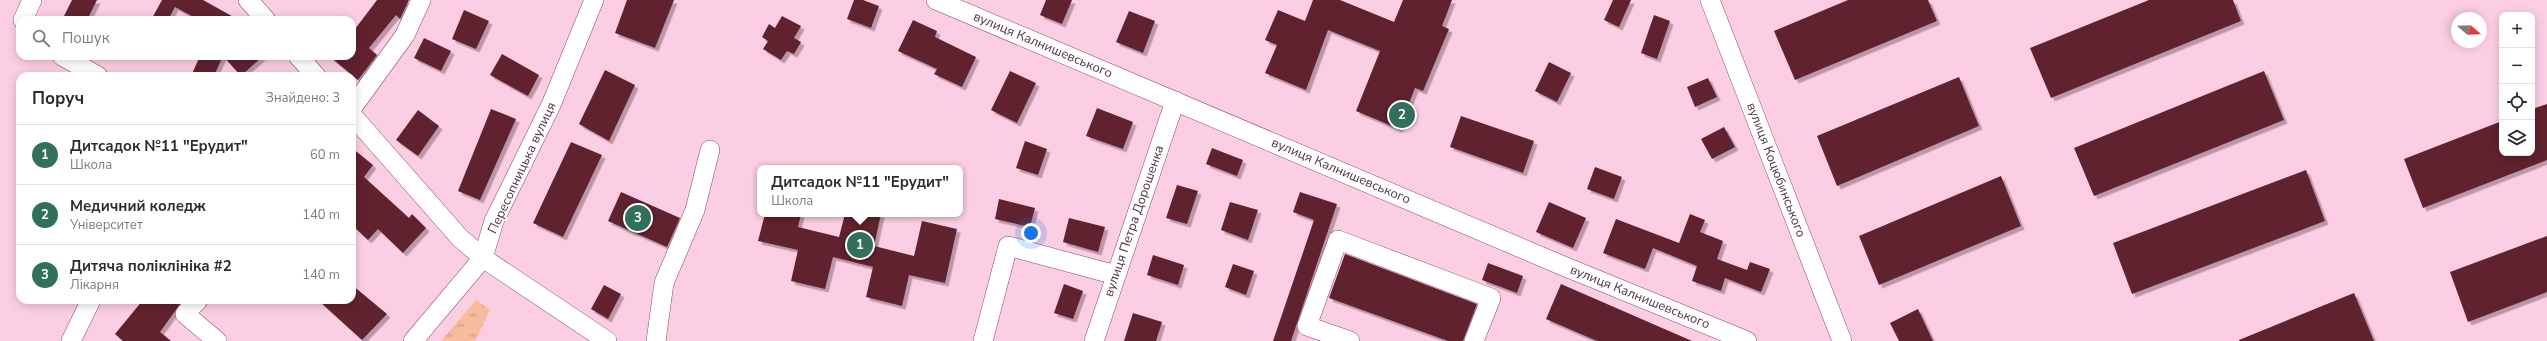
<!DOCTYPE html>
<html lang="uk">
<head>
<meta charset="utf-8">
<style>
	:root { --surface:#fff; --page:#f7f7f7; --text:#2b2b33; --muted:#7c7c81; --line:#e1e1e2; --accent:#32705c }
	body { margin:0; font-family:"Nunito Sans",sans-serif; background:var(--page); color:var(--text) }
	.controls { position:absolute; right:12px; top:12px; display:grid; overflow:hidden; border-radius:8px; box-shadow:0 2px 10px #0003 }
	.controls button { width:36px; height:36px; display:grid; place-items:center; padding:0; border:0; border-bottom:1px solid var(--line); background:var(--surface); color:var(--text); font:20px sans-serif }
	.compass { position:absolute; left:2451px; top:12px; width:36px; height:36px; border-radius:50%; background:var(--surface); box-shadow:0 2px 10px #0003; rotate:109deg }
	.you { position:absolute; left:1031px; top:233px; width:14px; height:14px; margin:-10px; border:3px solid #fff; border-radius:50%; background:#1a73e8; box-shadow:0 0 0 6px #1a73e833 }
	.badge { display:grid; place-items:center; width:26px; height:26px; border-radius:50%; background:var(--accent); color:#fff; font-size:13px; font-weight:700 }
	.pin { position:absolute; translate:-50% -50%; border:2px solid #fff; box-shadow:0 1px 4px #0006 }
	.popup { position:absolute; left:757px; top:165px; width:206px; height:52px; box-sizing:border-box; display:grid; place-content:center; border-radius:8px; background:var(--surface); filter:drop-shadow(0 1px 3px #0005); font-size:13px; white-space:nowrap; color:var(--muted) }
	.popup b { font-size:15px; color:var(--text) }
	.popup::after { content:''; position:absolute; left:50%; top:100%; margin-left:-8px; border:8px solid transparent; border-top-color:var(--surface) }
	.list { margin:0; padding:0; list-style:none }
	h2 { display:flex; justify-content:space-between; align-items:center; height:52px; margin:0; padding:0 16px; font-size:17px }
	h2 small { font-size:13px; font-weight:400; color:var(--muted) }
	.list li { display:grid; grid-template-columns:26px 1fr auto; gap:12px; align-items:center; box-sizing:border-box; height:60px; padding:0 16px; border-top:1px solid var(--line) }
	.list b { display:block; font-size:15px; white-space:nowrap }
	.list p { margin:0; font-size:13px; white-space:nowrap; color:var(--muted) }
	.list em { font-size:13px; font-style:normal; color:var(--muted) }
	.icon { flex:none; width:22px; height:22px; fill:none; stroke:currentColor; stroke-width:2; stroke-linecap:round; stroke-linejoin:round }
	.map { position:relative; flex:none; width:2547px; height:341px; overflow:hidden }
	.search { position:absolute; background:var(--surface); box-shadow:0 2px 10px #0003; left:16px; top:16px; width:340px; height:44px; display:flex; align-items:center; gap:10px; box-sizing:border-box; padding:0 14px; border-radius:12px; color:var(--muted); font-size:15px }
	.panel { position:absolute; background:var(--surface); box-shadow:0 2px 10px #0003; left:16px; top:72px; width:340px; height:232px; border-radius:12px }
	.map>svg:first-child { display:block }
	.grass { fill:url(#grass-tufts) }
	.building { fill:#61202f; filter:url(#shadow) }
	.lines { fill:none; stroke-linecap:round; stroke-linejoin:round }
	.minor-casing { stroke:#894969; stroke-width:20 }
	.minor { stroke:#fff; stroke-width:19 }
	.labels { text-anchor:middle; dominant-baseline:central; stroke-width:4; stroke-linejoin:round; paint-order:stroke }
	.street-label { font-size:13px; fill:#4f3240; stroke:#fefefe }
</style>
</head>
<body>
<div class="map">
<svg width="2547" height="341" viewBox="0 0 2547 341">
	<defs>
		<pattern id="grass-tufts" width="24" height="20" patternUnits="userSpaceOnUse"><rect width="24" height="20" fill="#f6bc9c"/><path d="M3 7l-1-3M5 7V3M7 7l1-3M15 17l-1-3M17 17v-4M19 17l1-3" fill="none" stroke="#ca9981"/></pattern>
		<filter id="shadow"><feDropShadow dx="3.5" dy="3.5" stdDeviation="0" flood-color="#0004"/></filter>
	</defs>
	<rect width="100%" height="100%" fill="#fccee3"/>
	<polygon class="grass" points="476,300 490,310 475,341 441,341"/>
	<g class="building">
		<polygon points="72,0 97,0 87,20 62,20"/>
		<polygon points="162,0 203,0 239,20 199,20 175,7 168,20 151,20"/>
		<polygon points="377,0 409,0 400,19 396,15 369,48 377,55 358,80 329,56 352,56 352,33"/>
		<polygon points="627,0 674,0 655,48 615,33"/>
		<polygon points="854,0 863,0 879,6 871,28 847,19"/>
		<polygon points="1046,0 1072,0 1062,24 1040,15"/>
		<polygon points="1313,0 1340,0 1394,22 1403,0 1452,0 1442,26 1449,29 1423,91 1415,88 1399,129 1356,111 1380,51 1328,30 1306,90 1265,73 1277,45 1265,40 1278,10 1305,21"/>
		<polygon points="1613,0 1631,0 1619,27 1604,20"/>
		<polygon points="1848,0 1928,0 1937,21 1795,80 1774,31"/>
		<polygon points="2149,0 2233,0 2241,21 2051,98 2030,48"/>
		<polygon points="464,10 489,21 476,49 452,39"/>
		<polygon points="1129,11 1155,21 1143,53 1116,42"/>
		<polygon points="1654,15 1670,21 1657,59 1641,53"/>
		<polygon points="782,16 801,26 794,38 801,42 794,54 787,51 781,60 763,49 768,41 762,37 769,24 775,28"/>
		<polygon points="913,20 937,31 935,37 976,57 962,87 934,74 937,69 898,51"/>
		<polygon points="424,38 451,51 441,71 414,58"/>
		<polygon points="502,54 539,75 528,96 490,75"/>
		<polygon points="200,56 263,56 241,76 223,56 214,76 191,76"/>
		<polygon points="1549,62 1571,73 1557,102 1535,91"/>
		<polygon points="605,70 635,85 609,141 579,124"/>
		<polygon points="1010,71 1036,83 1017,123 991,110"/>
		<polygon points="2264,71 2284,120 2094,196 2074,148"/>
		<polygon points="1959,77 1979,126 1837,186 1817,136"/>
		<polygon points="1708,78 1717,97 1695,107 1687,87"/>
		<polygon points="2547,104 2547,160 2423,208 2404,159 2502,121 2502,153 2532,153 2532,109"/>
		<polygon points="1097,108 1133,122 1123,149 1086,136"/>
		<polygon points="491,109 516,119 480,200 458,191"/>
		<polygon points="418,110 439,126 418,156 396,140"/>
		<polygon points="1461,116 1534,141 1523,173 1450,147"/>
		<polygon points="1724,127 1735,147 1712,159 1701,139"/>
		<polygon points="1025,141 1047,149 1038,175 1016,168"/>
		<polygon points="571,142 602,155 563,237 533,223"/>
		<polygon points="352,148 373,165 364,177 409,218 412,214 426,228 403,253 378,229 368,240 352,225"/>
		<polygon points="1212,148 1243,160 1237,176 1206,164"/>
		<polygon points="1595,167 1622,177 1614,199 1587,189"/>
		<polygon points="2306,170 2325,221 2132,294 2113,243"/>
		<polygon points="2001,176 2021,226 1879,285 1859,236"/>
		<polygon points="1177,185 1198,191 1187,224 1166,218"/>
		<polygon points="621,192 680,218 667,247 608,221"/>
		<polygon points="1300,192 1337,204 1291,341 1273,341 1314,220 1293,212"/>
		<polygon points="999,199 1035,208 1030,227 995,219"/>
		<polygon points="1230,202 1258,210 1248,240 1221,230"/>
		<polygon points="1549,202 1586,218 1573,248 1536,232"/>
		<polygon points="765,214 801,214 798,227 839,237 845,214 881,214 874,246 914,256 922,221 957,229 945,283 909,275 902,306 866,297 873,267 833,257 825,289 791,281 798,250 758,241"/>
		<polygon points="1690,214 1705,220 1700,232 1723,241 1717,259 1747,270 1750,262 1770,269 1761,292 1725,278 1721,291 1692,281 1697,266 1653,248 1645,269 1603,253 1616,219 1679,243"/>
		<polygon points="1069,218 1105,227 1098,252 1063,242"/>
		<polygon points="2547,236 2547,292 2468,322 2450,272"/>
		<polygon points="1345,254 1477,304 1463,341 1448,341 1329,298"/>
		<polygon points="1153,255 1184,265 1178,285 1147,275"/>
		<polygon points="1488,263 1523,276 1517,293 1482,280"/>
		<polygon points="1233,264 1254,271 1246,295 1225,287"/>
		<polygon points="1064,284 1083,291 1073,319 1054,313"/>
		<polygon points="1561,284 1692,341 1597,341 1546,319"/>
		<polygon points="352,285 387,314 362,340 318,300 352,300"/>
		<polygon points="604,285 621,294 608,319 591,309"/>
		<polygon points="2354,293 2374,341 2239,341 2239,340"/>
		<polygon points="143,300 183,300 160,332 171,341 123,341 115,334"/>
		<polygon points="1918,309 1933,341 1899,341 1890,323"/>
		<polygon points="1133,313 1162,322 1156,341 1124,341"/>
	</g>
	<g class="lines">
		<g class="minor-casing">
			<g id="minor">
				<polyline points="248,0 266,20"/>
				<polyline points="936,0 1561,265 1747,341"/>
				<polyline points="1710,0 1842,341"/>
				<polyline points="23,20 32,0"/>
				<polyline points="62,56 98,76"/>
				<polyline points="298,56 316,76"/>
				<polyline points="352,108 405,35 421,0"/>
				<polyline points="352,115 460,238 483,258 607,341"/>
				<polyline points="198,300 185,314 217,341"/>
				<polyline points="71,341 91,300"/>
				<polyline points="413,341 483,258 494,221 551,105 594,0"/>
				<polyline points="656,341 664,283 695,210 710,150"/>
				<polyline points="983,341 1008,246 1116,275"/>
				<polyline points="1094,341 1175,101"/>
				<polyline points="1350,341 1307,326 1338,240 1491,298 1474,341"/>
			</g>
		</g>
		<use href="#minor" class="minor"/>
	</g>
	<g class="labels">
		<g class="street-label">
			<text transform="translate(1043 45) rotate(23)">вулиця Калнишевського</text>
			<text transform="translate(522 168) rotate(-65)">Пересопницька вулиця</text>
			<text transform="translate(1776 170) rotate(69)">вулиця Коцюбинського</text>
			<text transform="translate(1341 171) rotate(23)">вулиця Калнишевського</text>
			<text transform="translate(1134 221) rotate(-71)">вулиця Петра Дорошенка</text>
			<text transform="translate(1640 297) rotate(22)">вулиця Калнишевського</text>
		</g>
	</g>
</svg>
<div class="controls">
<button>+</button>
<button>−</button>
<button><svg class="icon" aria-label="locate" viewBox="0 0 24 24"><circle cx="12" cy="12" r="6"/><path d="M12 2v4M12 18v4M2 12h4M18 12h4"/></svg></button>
<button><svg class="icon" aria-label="layers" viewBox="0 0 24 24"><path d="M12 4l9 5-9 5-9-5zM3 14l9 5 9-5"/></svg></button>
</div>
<svg class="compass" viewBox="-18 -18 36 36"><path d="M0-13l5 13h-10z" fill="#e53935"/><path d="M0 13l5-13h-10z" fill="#7c7c81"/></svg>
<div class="you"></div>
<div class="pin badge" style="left:860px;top:245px">1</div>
<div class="popup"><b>Дитсадок №11 &quot;Ерудит&quot;</b>Школа</div>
<div class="pin badge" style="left:1402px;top:115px">2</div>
<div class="pin badge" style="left:638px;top:218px">3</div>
<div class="search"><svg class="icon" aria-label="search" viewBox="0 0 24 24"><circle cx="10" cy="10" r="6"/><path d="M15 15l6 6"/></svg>Пошук</div>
<section class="panel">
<h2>Поруч<small>Знайдено: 3</small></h2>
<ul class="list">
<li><span class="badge">1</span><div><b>Дитсадок №11 &quot;Ерудит&quot;</b><p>Школа</p></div><em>60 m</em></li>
<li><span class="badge">2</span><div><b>Медичний коледж</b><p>Університет</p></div><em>140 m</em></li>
<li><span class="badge">3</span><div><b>Дитяча поліклініка #2</b><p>Лікарня</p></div><em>140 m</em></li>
</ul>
</section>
</div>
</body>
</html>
